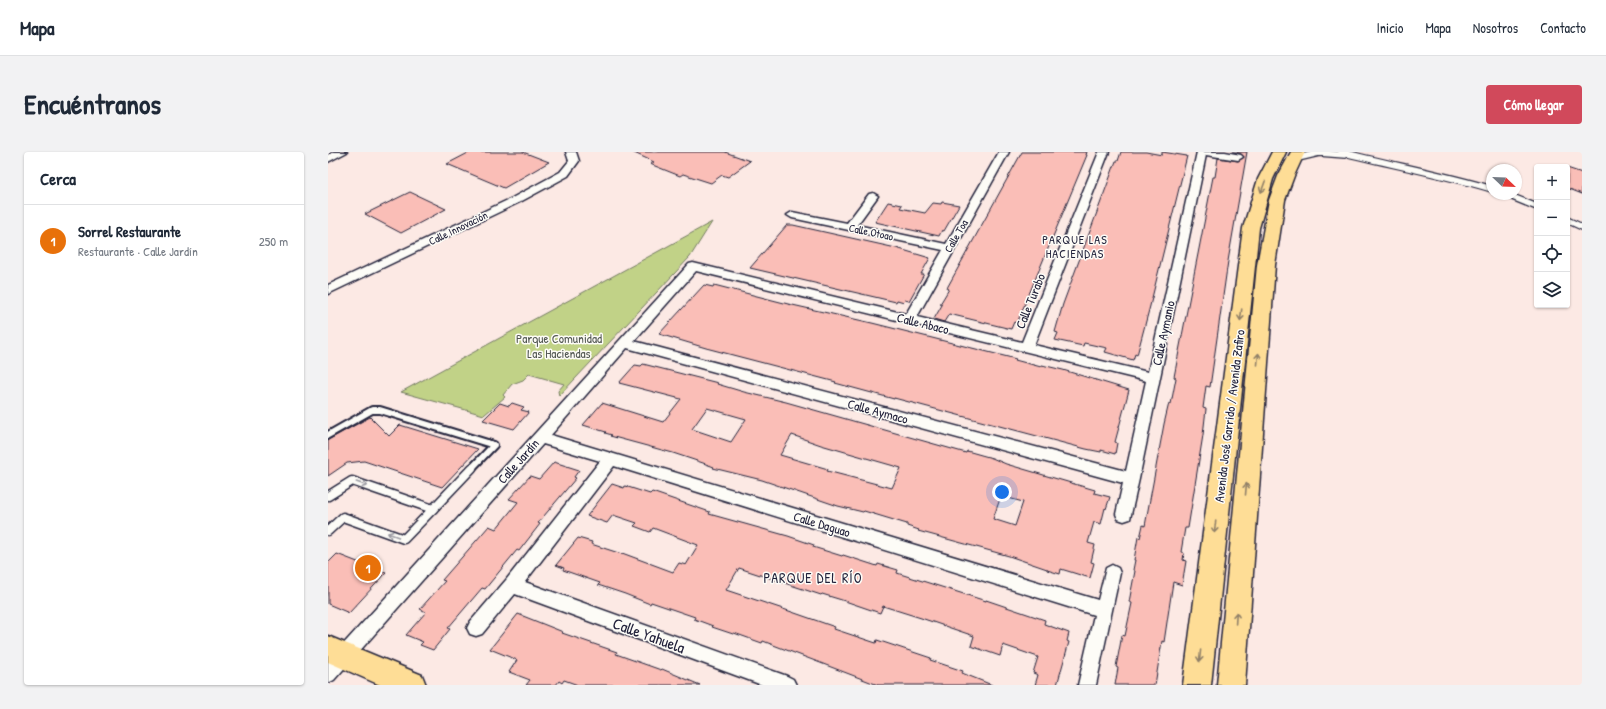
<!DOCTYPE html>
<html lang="es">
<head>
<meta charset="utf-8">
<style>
	:root { --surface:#fff; --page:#f2f2f3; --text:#1f2937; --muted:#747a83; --line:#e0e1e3; --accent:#d1495b }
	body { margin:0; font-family:"Patrick Hand",sans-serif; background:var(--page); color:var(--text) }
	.controls { position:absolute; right:12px; top:12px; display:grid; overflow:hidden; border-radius:4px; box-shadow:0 1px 3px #0004 }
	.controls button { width:36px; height:36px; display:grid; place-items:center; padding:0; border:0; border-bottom:1px solid var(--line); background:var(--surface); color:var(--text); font:20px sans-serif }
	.compass { position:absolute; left:1158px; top:12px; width:36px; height:36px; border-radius:50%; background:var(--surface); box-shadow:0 1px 3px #0004; rotate:113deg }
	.you { position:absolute; left:674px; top:340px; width:14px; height:14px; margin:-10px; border:3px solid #fff; border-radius:50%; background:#1a73e8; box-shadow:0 0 0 6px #1a73e833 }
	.badge { display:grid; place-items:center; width:26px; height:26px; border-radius:50%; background:var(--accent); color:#fff; font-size:13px; font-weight:700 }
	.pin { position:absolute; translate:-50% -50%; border:2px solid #fff; box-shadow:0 1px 4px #0006 }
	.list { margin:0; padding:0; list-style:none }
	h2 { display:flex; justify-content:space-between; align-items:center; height:52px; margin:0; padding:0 16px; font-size:17px }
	h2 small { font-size:13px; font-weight:400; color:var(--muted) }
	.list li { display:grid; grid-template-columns:26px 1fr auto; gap:12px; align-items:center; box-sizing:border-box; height:72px; padding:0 16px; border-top:1px solid var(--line) }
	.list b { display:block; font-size:15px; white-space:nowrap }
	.list p { margin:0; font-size:13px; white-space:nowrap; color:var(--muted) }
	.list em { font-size:13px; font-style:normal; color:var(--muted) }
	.icon { flex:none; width:22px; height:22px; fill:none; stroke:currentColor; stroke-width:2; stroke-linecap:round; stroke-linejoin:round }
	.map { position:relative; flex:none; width:1254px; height:533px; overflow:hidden; border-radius:4px }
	header { display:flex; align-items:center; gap:24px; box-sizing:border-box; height:56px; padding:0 20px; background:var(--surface); border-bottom:1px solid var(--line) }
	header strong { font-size:19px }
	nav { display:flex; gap:22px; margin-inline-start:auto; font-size:14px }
	.intro { display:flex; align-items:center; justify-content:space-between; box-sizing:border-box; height:96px; padding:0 24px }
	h1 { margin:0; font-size:28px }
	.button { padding:10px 18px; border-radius:4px; background:var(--accent); color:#fff; font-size:14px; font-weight:700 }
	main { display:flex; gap:24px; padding:0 24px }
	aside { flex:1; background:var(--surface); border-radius:4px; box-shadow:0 1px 3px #0004 }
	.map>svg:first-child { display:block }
	.green { fill:#c1d287; stroke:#727a61 }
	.building { fill:#fabeb7; stroke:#22223b; fill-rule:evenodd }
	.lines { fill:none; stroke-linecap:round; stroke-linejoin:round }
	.service-far2-casing { stroke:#22223b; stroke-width:8 }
	.service-far1-casing { stroke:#22223b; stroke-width:10 }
	.service-casing { stroke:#22223b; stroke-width:11 }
	.minor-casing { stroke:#22223b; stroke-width:3 }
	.primary-casing { stroke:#22223b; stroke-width:3 }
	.service-far2 { stroke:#fdfcf7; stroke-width:5.5 }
	.service-far1 { stroke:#fdfcf7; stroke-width:6 }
	.service { stroke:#fdfcf7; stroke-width:8 }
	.minor { fill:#fdfcf7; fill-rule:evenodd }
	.primary { fill:#fedd96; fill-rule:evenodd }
	.oneway { stroke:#908068 }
	.oneway2 { stroke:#9a9aa2 }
	.labels { text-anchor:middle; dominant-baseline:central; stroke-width:3; stroke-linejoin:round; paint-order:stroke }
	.far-street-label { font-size:11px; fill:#22223b; stroke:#fdfcf7 }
	.far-neighbourhood-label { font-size:12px; letter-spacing:1px; fill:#22223b; stroke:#fdfcf7 }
	.street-label { font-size:13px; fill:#22223b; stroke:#fdfcf7 }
	.park-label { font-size:13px; fill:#525752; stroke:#fdfcf7 }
	.neighbourhood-label { font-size:14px; letter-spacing:1px; fill:#22223b; stroke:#fdfcf7 }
	.near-street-label { font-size:16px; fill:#22223b; stroke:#fdfcf7 }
</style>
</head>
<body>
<header>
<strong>Mapa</strong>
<nav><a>Inicio</a><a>Mapa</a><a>Nosotros</a><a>Contacto</a></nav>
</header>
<div class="intro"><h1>Encuéntranos</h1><a class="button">Cómo llegar</a></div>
<main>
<aside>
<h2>Cerca<small></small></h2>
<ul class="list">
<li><span class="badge" style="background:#e8710a">1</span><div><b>Sorrel Restaurante</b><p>Restaurante · Calle Jardín</p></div><em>250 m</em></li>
</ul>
</aside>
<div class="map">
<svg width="1254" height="533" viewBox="0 0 1254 533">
	<rect width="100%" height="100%" fill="#fce9e4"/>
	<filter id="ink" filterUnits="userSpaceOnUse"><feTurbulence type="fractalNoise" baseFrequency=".025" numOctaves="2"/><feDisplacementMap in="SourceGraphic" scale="8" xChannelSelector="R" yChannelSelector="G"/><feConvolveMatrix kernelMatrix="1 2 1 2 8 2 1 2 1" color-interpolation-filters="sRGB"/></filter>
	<g filter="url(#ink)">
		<polygon class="green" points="384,70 362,105 231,244 230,239 236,232 201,222 195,228 184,232 175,243 177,245 156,263 73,240"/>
		<g class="building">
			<polygon points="142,0 195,0 221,10 176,36 119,12"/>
			<polygon points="304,0 397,0 422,9 400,25 394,23 383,31 355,22 352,24 322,12 326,10"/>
			<polygon points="694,0 759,0 758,3 759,3 689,171 686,170 683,177 621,162 616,170 606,167 614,153 612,152 621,137 619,136"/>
			<polygon points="793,0 818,0 834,3 834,0 859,4 822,154 809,203 807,202 805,208 777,200 779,196 756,191 755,194 727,188 730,181 727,180 735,152 788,9 790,9"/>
			<polygon points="905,0 919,0 900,109 882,235 878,234 875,256 878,257 875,283 860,376 857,376 853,400 856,401 855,408 858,409 854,433 845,430 836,490 834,489 827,533 787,533 790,516 788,515 794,483 797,484 804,451 801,450 807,419 805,418 807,408 806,408 810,385 812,386 815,373 817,374 836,272 841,251 843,252 848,226 846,225 885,25 887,25 890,6 910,9 916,5 913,2"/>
			<polygon points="1239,16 1254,21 1254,42 1239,36"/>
			<polygon points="82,40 118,57 73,81 37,62"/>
			<polygon points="560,50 574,53 572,56 597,61 605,51 613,52 614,50 631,53 616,79 614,78 611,84 547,70"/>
			<polygon points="459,73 465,73 568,96 602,106 593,122 596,122 581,149 577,148 576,150 569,148 568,150 538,143 422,116"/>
			<polygon points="376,133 385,135 386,133 460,152 544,171 688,207 687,208 713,215 714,213 735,218 801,238 787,290 789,291 787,302 773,298 773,300 758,297 566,246 566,247 507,231 508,230 378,196 331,182"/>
			<path d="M 315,212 L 390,231 L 389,232 L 416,240 L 458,250 L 638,301 L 639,299 L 664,306 L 678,312 L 767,338 L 766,341 L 782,345 L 778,357 L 777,356 L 773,372 L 766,370 L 760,391 L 767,393 L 763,410 L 766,411 L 762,426 L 733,417 L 732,422 L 719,418 L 719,417 L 681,404 L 590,379 L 591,378 L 579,374 L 579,372 L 536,359 L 535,360 L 510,354 L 434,328 L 385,316 L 386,315 L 375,311 L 345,301 L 282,284 L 284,283 L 277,281 L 278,280 L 255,273 L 274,251 L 335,270 L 353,247 L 291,231 L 307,213 L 313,214 ZM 379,256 L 418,267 L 403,290 L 364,277 ZM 464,283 L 493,293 L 573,316 L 564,336 L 499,319 L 500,317 L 452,303 ZM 673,344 L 695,350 L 687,374 L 665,367 Z"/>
			<polygon points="172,251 181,254 184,251 196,255 193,258 201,260 186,277 155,268"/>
			<polygon points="42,265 61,284 72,273 150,297 114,335 36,309 19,311 0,324 0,288"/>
			<polygon points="226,310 251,318 246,325 248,326 210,371 212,372 191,399 189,398 157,437 154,436 120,476 122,477 105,498 92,493 95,490 78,483 98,460 92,457 117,429 114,428 161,374 168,377 190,350 181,347 202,324 211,327"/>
			<polygon points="284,332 296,336 297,334 322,342 324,340 382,360 381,362 460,384 486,393 485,395 514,404 515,403 549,414 550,412 570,418 569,421 658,449 658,448 717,468 716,472 741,481 739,489 741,490 729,533 707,533 710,523 705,521 710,505 675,493 672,504 643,494 646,484 593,466 555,454 552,461 517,449 494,442 493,443 411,416 398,438 461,459 507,475 506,477 548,491 549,488 603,506 602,508 635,519 634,521 664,533 550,533 435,489 434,491 406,481 405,482 384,475 385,474 366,467 367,465 323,450 322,452 297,442 270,433 272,431 235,418 236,416 228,413 250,386 264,390 263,392 294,402 294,401 345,420 351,411 358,413 370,393 325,376 322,380 306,374 309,371 285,363 279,371 259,364"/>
			<polygon points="9,402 58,421 21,461 0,452 0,411"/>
			<polygon points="190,462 235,480 234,481 289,500 288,502 333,518 334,517 372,533 250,533 236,528 234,531 231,529 228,533 198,533 202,528 181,520 189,508 162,497"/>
		</g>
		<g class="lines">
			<g class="service-far2-casing">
				<g id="service-far2">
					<path d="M 1013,0 C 1063,13 1114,22 1164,37"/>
					<polyline points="966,7 991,1 1017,3"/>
					<polyline points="1177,42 1209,55"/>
					<polyline points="1239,68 1254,75"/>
				</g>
			</g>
			<g class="service-far1-casing">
				<polyline id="service-far1" points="0,283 44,258 52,258 166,293 143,317"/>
			</g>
			<g class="service-casing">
				<g id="service">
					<polyline points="0,344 24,329 105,357 76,387 15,365 0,379"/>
					<polyline points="105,357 144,316"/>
				</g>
			</g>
			<g class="minor-casing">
				<g id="minor">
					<polygon points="6,0 19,0 0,10 0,3"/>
					<polygon points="238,0 248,0 251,9 240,24 192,50 0,142 0,133 184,46 232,20 241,9"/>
					<path d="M 671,0 L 681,0 L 589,165 L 694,190 L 771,0 L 781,0 L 706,193 L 820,220 L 869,0 L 897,0 L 913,3 L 915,5 L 910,8 L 878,3 L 811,327 L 802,367 L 796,369 L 790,367 L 788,362 L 795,331 L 299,196 L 223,283 L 770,448 L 778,416 L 784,413 L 790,416 L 792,421 L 768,533 L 750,533 L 766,463 L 286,314 L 197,430 L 459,524 L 465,527 L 468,533 L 434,533 L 187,442 L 154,482 L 148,484 L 142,482 L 139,476 L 142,470 L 178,428 L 272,309 L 215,292 L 6,528 L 0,531 L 0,509 L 361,112 L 365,111 L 578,162 L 615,98 L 464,66 L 459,63 L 464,60 L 519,71 L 541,42 L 545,41 L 550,44 L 529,73 L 618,92 ZM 368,119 L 818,229 L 798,319 L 306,189 Z"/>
				</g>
			</g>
			<g class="primary-casing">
				<g id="primary">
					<polygon points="944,0 958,0 945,27 931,76 883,533 855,533 915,76 930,27"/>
					<polygon points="963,0 977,0 966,24 957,48 947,113 917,533 889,533 929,113 941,48 950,24"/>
					<polygon points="0,484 94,523 98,533 52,533 0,510"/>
				</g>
			</g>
			<use href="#service-far2" class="service-far2"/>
			<use href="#service-far1" class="service-far1"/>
			<use href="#service" class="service"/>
			<use href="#minor" class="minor"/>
			<use href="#primary" class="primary"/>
		</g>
		<defs><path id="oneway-shaft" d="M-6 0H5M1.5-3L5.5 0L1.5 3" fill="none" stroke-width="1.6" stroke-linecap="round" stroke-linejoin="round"/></defs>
		<g class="oneway">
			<use href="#oneway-shaft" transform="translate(935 35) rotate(110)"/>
			<use href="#oneway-shaft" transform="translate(913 163) rotate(97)"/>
			<use href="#oneway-shaft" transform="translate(930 207) rotate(-85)"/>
			<use href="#oneway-shaft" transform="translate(918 337) rotate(-85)"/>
			<use href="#oneway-shaft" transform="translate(887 375) rotate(97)"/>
			<use href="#oneway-shaft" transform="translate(908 466) rotate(-86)"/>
			<use href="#oneway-shaft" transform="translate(872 504) rotate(96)"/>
		</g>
		<g class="oneway2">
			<use href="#oneway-shaft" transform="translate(34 332) rotate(19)"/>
			<use href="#oneway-shaft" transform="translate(65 383) rotate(-160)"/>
		</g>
	</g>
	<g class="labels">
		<g class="far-street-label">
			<text transform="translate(130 76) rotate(-26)">Calle Innovación</text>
			<text transform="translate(543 80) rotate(12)">Calle Otoao</text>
			<text transform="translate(628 84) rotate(-60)">Calle Toa</text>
		</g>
		<g class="far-neighbourhood-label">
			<text x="747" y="87">PARQUE LAS<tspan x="747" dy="14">HACIENDAS</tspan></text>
		</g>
		<g class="street-label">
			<text transform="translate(702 149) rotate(-68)">Calle Turabo</text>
			<text transform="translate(595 171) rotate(14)">Calle Abaco</text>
			<text transform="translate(835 181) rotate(-78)">Calle Aymanio</text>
			<text transform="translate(550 259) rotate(15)">Calle Aymaco</text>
			<text transform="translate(901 264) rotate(-83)">Avenida José Garrido / Avenida Zafiro</text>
			<text transform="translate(190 309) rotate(-48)">Calle Jardín</text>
			<text transform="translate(494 372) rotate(17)">Calle Daguao</text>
		</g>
		<g class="park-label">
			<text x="231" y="186">Parque Comunidad<tspan x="231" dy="15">Las Haciendas</tspan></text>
		</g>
		<g class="neighbourhood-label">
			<text x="485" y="425">PARQUE DEL RÍO</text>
		</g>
		<g class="near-street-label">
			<text transform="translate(321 483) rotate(20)">Calle Yahuela</text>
		</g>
	</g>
</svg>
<div class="controls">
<button>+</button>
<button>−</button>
<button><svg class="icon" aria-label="locate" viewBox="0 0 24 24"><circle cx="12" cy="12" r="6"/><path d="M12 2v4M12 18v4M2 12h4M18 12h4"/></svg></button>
<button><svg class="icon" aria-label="layers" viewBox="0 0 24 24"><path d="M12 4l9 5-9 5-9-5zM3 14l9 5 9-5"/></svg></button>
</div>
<svg class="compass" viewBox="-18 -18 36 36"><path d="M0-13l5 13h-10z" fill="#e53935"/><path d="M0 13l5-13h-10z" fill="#747a83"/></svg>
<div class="you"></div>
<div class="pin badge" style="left:40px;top:416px;background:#e8710a">1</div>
</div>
</main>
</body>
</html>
